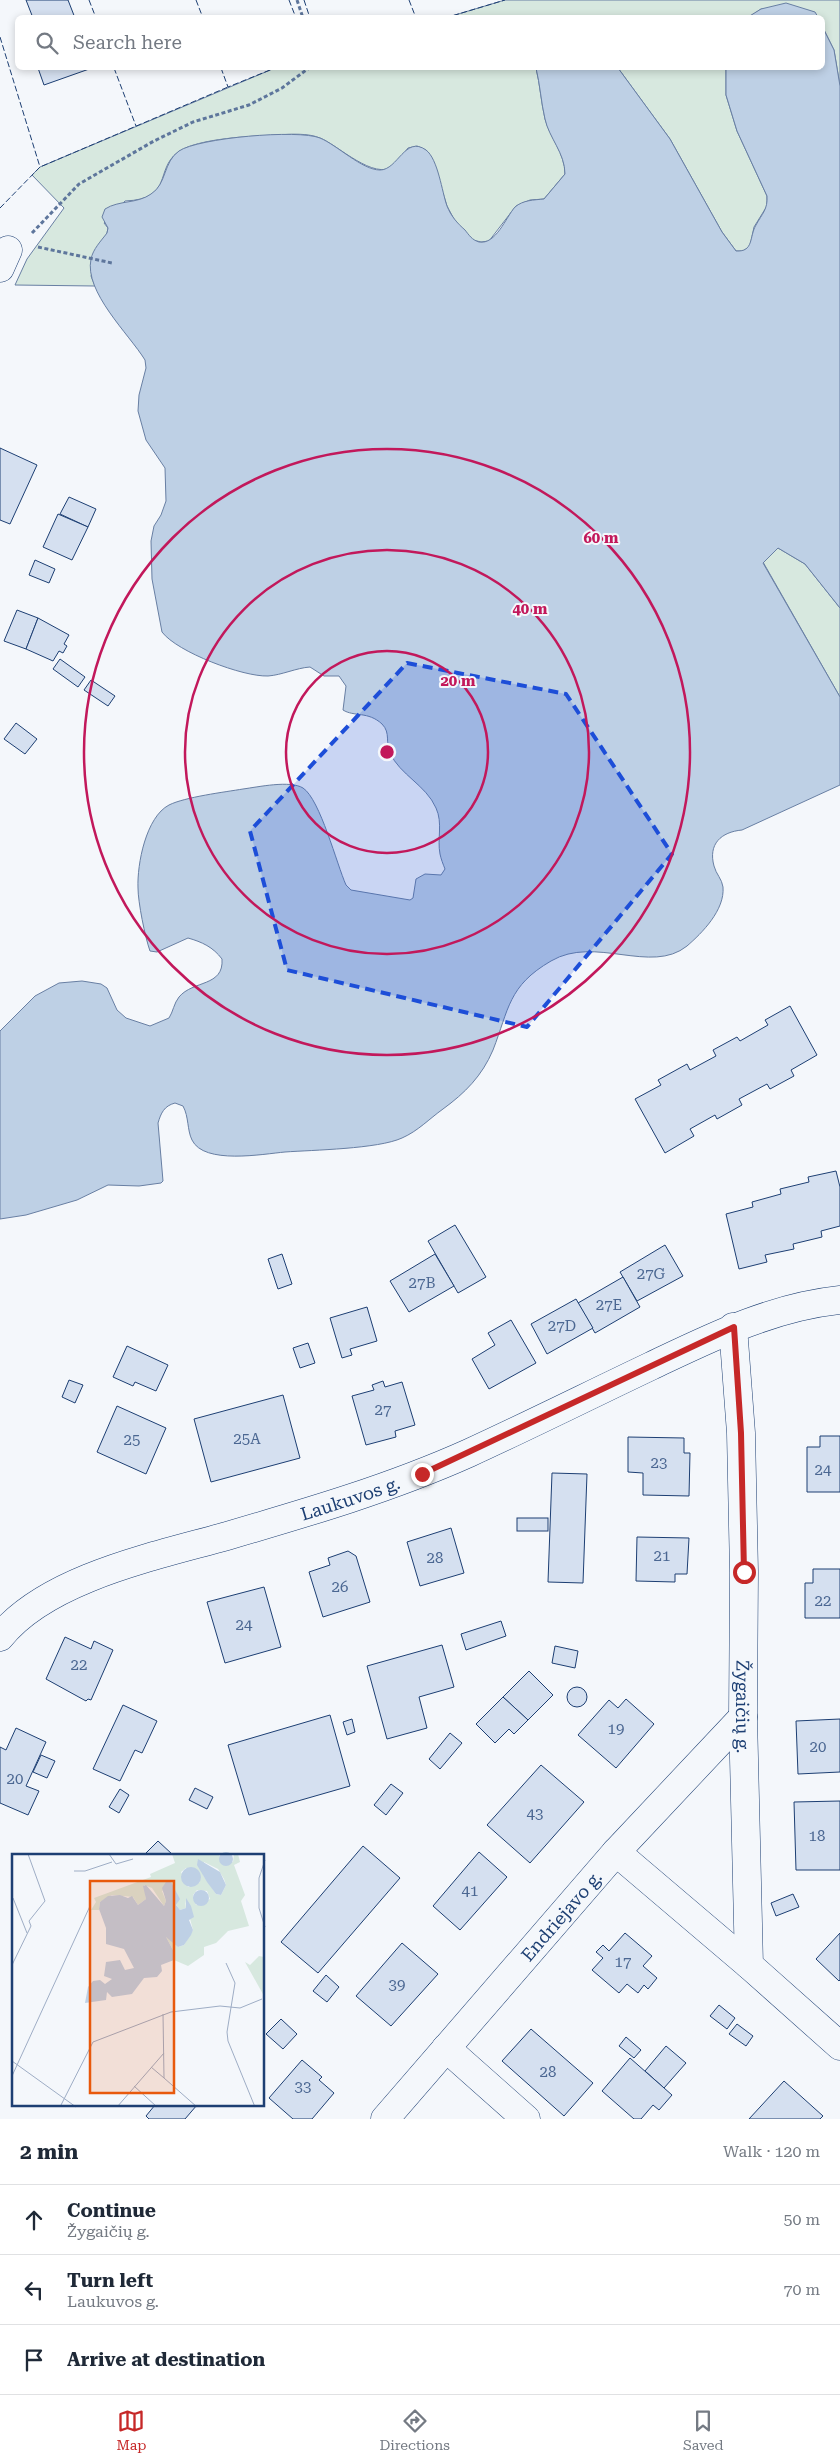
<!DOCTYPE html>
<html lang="en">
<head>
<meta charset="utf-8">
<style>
	:root { --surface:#fff; --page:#f6f6f7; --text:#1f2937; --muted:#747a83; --line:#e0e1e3; --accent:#c62828 }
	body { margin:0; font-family:"Roboto Serif",serif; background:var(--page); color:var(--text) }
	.stop { position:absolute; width:15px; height:15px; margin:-11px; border:4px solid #c62828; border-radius:50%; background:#fff }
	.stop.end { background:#c62828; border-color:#fff; box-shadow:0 1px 5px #0008 }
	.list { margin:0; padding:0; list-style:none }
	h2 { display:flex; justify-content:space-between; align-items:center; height:65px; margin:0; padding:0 20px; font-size:21px }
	h2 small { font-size:16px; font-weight:400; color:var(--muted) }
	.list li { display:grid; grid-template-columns:32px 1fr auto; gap:15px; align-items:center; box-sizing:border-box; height:70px; padding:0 20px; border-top:1px solid var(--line) }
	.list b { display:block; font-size:19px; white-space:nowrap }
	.list p { margin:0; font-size:16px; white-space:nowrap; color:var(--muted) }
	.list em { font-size:16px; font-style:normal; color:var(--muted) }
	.icon { flex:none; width:28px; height:28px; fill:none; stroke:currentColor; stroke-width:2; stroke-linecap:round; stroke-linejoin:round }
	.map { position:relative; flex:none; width:840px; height:2119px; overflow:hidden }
	.search { position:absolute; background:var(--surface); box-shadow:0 2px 8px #0003; left:15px; right:15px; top:15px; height:55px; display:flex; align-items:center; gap:12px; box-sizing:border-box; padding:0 18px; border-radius:8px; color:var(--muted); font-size:19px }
	.sheet { height:275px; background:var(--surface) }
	nav { display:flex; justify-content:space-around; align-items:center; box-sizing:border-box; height:70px; border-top:1px solid var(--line); background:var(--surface); font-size:14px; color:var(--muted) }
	nav a { display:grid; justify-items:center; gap:2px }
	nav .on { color:var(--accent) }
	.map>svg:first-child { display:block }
	.green { fill:#d7e8df; stroke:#687fa3 }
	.water { fill:#bed0e5; stroke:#687fa3 }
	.building { fill:#d5e0f0; stroke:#1d3f73 }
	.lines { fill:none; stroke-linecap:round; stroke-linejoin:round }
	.minor-casing { stroke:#1d3f73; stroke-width:29 }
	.path { stroke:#5e769c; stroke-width:3; stroke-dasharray:4 2.5; stroke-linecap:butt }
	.minor { stroke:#f4f7fb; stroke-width:28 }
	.fence { stroke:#1d3f73; stroke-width:1; stroke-dasharray:6 2.5; stroke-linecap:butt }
	.route { stroke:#c62828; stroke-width:6 }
	.marked { fill:#1d4ed8; fill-opacity:0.2; stroke:#1d4ed8; stroke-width:4; stroke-dasharray:10 6; stroke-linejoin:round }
	.ring { fill:none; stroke:#c2185b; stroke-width:2.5 }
	.labels { text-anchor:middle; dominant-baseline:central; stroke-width:4; stroke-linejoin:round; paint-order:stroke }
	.number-label { font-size:15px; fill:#4b6792 }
	.street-label { font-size:18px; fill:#1d3f73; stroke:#f4f7fb }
	.inset-road { fill:none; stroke:#9eadc5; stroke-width:1 }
	.view { fill:#e8590c; fill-opacity:0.15; stroke:#e8590c; stroke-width:2.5 }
	.inset-edge { fill:none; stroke:#1d3f73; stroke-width:2.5 }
	.centre { fill:#c2185b; stroke:#f4f7fb; stroke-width:2.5 }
	.ring-label { font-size:15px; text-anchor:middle; font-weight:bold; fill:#c2185b; stroke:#f4f7fb; stroke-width:4; stroke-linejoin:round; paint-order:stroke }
</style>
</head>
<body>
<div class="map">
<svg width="840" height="2119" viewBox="0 0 840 2119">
	<rect width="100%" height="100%" fill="#f4f7fb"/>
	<g class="green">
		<polygon points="505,0 840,0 840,86 834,50 823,28 822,18 818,17 814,12 761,9 748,18 445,18"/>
		<path d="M 275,68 L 536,68 C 540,84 541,102 545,119 C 550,138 565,153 565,174 L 544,199 L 530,200 L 516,206 L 489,241 L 481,242 L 473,240 L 455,221 L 447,206 L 432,158 L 426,150 L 417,146 L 408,148 C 404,153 399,161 394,166 C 374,181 338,145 320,138 C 308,133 291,134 278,135 C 253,136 198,138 178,152 C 154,170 174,199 125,201 L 104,223 L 108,228 L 107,233 L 91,276 L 95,286 L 15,285 L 27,259 L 64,208 L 32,175 L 40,167 Z"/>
		<polygon points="618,68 726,68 726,95 737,131 767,196 767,206 754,227 750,246 743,251 736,251 722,232 670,139"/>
		<polygon points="778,548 805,564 840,608 840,697 763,562"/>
	</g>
	<g class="water">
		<polygon points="786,3 815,12 818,17 748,17 761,9"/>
		<path d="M 823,28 L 834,50 L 840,86 L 840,608 L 805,564 L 778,548 L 763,563 L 840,697 L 840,785 L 742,830 C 721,832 708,844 714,866 C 716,874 722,879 723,887 C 725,910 702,933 687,946 C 651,975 595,935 551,961 C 508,986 509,1009 493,1050 C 482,1076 465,1093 443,1109 C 429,1119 418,1131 402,1138 C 378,1149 313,1150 285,1152 C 263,1154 204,1165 192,1140 C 187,1130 189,1117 183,1106 L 175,1103 C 164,1106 161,1113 158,1123 L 163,1181 L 161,1183 L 139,1186 L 108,1185 L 77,1200 L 26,1215 L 0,1219 L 0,1031 L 35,996 L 59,983 L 82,981 L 101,984 L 107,988 L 117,1010 L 126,1018 L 150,1026 L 169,1018 C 173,1012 174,1003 179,997 C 193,980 224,987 222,959 C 213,947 202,942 188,938 L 157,952 L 150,951 C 145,937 138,902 138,888 C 137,864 146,817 169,805 C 185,797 225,792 243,789 C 258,787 290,780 303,788 C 320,799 337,865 346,885 L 351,890 L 410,900 L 413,898 L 416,879 L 425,874 L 441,875 L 445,869 C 443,864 441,859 440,854 C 437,839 443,823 436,808 C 426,785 400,775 390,753 C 385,743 391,733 382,724 C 368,711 354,717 343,710 L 346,686 L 339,676 L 324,676 L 310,667 C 296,668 282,675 268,676 C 243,677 177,652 162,632 L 152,579 L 151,541 L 154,526 L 161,515 L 166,501 L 165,468 L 146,440 L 138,411 L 139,395 L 146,368 L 145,360 C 129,334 84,292 91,259 C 93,249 101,241 107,233 L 108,228 L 102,217 L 105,209 C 119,200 137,204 151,194 C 167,184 163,162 179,151 C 198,138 298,129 320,138 C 337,145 362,170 380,170 C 398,170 405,135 426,150 C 438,159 442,192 447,206 C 451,216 457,223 465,230 C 469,235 472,240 479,242 C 496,245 506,217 515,207 C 523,200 534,200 544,199 L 565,174 C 565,153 549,138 545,119 C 541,102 540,84 536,68 L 618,68 L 670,139 L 722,232 L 736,251 C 754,252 749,237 756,225 C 762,214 768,209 767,196 L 737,131 L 726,95 L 726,68 L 822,68 Z"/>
	</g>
	<g class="building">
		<polygon points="26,0 68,0 75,18 33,18"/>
		<polygon points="38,68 92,68 44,85"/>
		<polygon points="0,448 37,465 10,524 0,520"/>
		<polygon points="69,497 96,509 88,527 60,514"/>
		<polygon points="58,514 88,527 72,560 43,547"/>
		<polygon points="35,560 55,569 49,583 29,575"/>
		<polygon points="17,610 38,618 26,649 4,641"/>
		<polygon points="38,618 69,635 64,644 67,646 63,653 59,651 53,661 26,649"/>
		<polygon points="60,659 85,677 78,687 53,669"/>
		<polygon points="91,680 115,696 108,706 84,690"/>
		<polygon points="16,723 37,739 25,754 4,739"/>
		<polygon points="790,1006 817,1055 791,1070 794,1076 770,1089 767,1084 739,1099 742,1105 717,1119 715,1115 690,1129 694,1136 665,1153 635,1099 661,1085 658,1080 687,1064 690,1070 716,1056 713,1050 737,1037 740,1041 768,1025 765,1020"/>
		<polygon points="836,1171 840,1187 840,1226 821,1231 822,1237 793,1244 794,1249 765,1255 767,1262 739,1269 726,1214 753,1207 752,1202 781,1194 780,1189 809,1182 808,1177"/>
		<polygon points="455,1225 486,1277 458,1293 428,1241"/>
		<polygon points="665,1245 683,1276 637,1301 620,1272"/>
		<polygon points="282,1254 292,1284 278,1289 268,1259"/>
		<polygon points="435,1254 454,1286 409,1312 390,1281"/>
		<polygon points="623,1277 640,1307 595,1333 578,1303"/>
		<polygon points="576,1299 593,1328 547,1354 531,1324"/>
		<polygon points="367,1307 377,1341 350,1349 352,1355 342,1358 330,1318"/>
		<polygon points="511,1320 536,1363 489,1389 472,1359 495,1345 488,1333"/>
		<polygon points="308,1343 315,1363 300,1368 293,1348"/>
		<polygon points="127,1346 168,1365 156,1391 135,1382 133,1386 113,1377"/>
		<polygon points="69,1380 83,1385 75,1403 62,1397"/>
		<polygon points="383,1381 385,1387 402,1382 415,1425 395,1431 396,1437 366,1445 352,1396 374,1390 372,1385"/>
		<polygon points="283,1395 300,1458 211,1482 194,1419"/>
		<polygon points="117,1406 166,1428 146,1474 97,1452"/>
		<polygon points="820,1436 840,1436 840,1492 807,1492 807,1447 820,1447"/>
		<polygon points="628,1437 684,1438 684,1453 690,1453 689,1496 643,1495 643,1473 628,1472"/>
		<polygon points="552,1473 587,1474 583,1583 548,1582"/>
		<rect x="517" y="1518" width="31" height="13"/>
		<polygon points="451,1528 464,1573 420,1586 407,1542"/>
		<polygon points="637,1537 689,1538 687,1574 675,1574 675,1582 636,1581"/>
		<polygon points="348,1551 356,1556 370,1602 323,1617 309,1572 330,1565 328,1558"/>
		<polygon points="813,1569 840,1569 840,1618 805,1618 805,1583 813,1583"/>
		<polygon points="264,1587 281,1647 225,1663 207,1602"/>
		<polygon points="501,1621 506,1636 466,1650 461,1634"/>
		<polygon points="65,1637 91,1649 94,1641 113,1650 91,1700 88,1699 86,1701 46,1679"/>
		<polygon points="442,1645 454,1687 419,1697 427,1728 387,1739 367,1666"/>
		<polygon points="555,1646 578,1651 575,1668 552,1663"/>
		<polygon points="529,1671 553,1695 528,1720 503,1697"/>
		<circle cx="577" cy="1697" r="10"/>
		<polygon points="503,1697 528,1720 514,1734 509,1729 495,1743 476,1724"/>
		<polygon points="626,1699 654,1724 616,1768 578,1735 609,1700 618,1708"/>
		<polygon points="123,1705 157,1721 142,1753 135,1750 120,1781 93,1769"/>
		<polygon points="330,1715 350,1786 249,1815 228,1745"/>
		<polygon points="352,1719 355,1732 347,1735 343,1722"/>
		<polygon points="840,1719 840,1772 798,1774 796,1721"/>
		<polygon points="16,1728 46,1742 26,1786 39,1791 28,1815 0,1803 0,1747 6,1750"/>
		<polygon points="450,1733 462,1743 440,1769 429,1759"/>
		<polygon points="41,1755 55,1761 47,1778 33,1772"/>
		<polygon points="541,1765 584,1802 530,1863 487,1825"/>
		<polygon points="391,1784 403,1793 386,1815 374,1805"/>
		<polygon points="195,1788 213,1797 207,1809 189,1800"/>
		<polygon points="120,1789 129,1795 119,1813 109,1807"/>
		<polygon points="840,1801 840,1870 796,1870 794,1802"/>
		<polygon points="158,1841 173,1855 144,1855"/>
		<polygon points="363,1846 400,1878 318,1973 281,1942"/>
		<polygon points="479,1852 507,1877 460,1930 433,1906"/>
		<polygon points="793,1894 799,1907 776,1916 771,1903"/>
		<polygon points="625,1933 652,1956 643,1966 657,1978 648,1989 644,1985 638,1993 627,1984 619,1993 592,1970 603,1958 596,1952 603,1945 609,1951"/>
		<polygon points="840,1933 840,1980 839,1981 816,1959"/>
		<polygon points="402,1943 438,1974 391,2026 356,1996"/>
		<polygon points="326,1975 339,1987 327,2002 313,1991"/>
		<polygon points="719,2005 735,2018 727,2029 710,2016"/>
		<polygon points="281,2019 297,2034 283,2049 266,2034"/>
		<polygon points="737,2024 753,2036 746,2046 729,2034"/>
		<polygon points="531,2029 593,2083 564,2116 502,2061"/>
		<polygon points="626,2037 641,2050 634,2058 619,2046"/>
		<polygon points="666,2046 686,2063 664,2088 645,2071"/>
		<polygon points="630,2058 672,2095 659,2110 653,2105 641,2119 634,2119 602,2091"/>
		<polygon points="302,2060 322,2077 319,2080 334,2093 312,2119 293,2119 269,2098"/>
		<polygon points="784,2081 823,2116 820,2119 749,2119"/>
		<polygon points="155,2105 197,2105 185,2119 149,2119 146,2116"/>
	</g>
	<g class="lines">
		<g class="minor-casing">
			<g id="minor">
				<polyline points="0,268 8,250"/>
				<path id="s1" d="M 733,1327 L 741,1433 L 744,1572 L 743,1717 L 749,1965 L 840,2046"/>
				<path id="s2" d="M 0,1637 C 47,1578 156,1556 227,1536 C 309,1512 391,1488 469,1453 C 530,1425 590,1395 651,1366 C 712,1337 772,1307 840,1300"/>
				<polyline points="616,1852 749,1965"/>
				<polyline points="446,2048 526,2119"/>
				<path id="s3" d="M 385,2119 L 616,1852 L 743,1717"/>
			</g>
		</g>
		<g class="path">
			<polyline points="297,0 303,18"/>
			<polyline points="32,233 79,184 154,141 193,122 249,105 282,88 309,68"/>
			<polyline points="38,247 112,263"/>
		</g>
		<use href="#minor" class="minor"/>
		<g class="fence">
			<polyline points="89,0 96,18"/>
			<polyline points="196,0 203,18"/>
			<polyline points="289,0 296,18"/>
			<polyline points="304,0 310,18"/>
			<polyline points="409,0 416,18"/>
			<polyline points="445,18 505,0"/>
			<polyline points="0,37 40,167"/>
			<polyline points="114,68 136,126"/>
			<polyline points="221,68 228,87 275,68"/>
			<polyline points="0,208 40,167 228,87"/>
		</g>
	</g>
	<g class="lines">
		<polyline class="route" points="422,1474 734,1327 741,1433 744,1572"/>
	</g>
	<path class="marked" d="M 407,663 L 566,694 L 672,854 L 527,1027 L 287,970 L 250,831 Z"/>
	<g class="ring">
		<circle cx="387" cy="752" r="101"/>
		<circle cx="387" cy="752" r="202"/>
		<circle cx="387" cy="752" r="303"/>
	</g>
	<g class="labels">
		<g class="number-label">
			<text x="651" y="1274">27G</text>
			<text x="422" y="1283">27B</text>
			<text x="609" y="1305">27E</text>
			<text x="562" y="1326">27D</text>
			<text x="383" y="1410">27</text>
			<text x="247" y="1439">25A</text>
			<text x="132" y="1440">25</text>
			<text x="659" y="1463">23</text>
			<text x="823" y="1470">24</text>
			<text x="662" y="1556">21</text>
			<text x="435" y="1558">28</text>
			<text x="340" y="1587">26</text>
			<text x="823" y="1601">22</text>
			<text x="244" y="1625">24</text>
			<text x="79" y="1665">22</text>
			<text x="616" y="1729">19</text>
			<text x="818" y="1747">20</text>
			<text x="15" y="1779">20</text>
			<text x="535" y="1814">43</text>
			<text x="817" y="1836">18</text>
			<text x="470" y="1891">41</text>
			<text x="623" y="1962">17</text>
			<text x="397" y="1985">39</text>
			<text x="548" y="2072">28</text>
			<text x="303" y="2087">33</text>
		</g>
		<g class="street-label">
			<text stroke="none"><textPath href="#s2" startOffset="381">Laukuvos g.</textPath></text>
			<text stroke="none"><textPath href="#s1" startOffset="380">Žygaičių g.</textPath></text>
			<text stroke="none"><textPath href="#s3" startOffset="269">Endriejavo g.</textPath></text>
		</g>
	</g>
	<g transform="translate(12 1854)">
		<rect width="252" height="252" fill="#f4f7fb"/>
		<path d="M 160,0 L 207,0 L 210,9 L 221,8 L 222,0 L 226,0 L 228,8 L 222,11 L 233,41 L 229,47 L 237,72 L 216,77 L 204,89 L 192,93 L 192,101 L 176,112 L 162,106 L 162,98 L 154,83 L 158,84 L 166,93 L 172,91 L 181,76 L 173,46 L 174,54 L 168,56 L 164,51 L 167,45 L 161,32 L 150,37 L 154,47 L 152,52 L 140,34 L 132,31 L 134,45 L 126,51 L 121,43 L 100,41 L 88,48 L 87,56 L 79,56 L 84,48 L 82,44 L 139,23 L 138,20 L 163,9 ZM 192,8 L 206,15 L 212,25 L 214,31 L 209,41 L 204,40 L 191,21 ZM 174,14 L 188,23 L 188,28 L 176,33 L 169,18 ZM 185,36 L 195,37 L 198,45 L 184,51 L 181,41 ZM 247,102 L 252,103 L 252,142 L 233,108 L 238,111 Z" fill="#d7e8df" fill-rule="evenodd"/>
		<path d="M207 5a7 7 0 1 1 14 0a7 7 0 1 1-14 0ZM 186,5 L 208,18 L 214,31 L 209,41 L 204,40 L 195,28 L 185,11 ZM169 23a10 10 0 1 1 20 0a10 10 0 1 1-20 0ZM 154,28 L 159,28 L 168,45 L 164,51 L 168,56 L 174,54 L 174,44 L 179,52 L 182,63 L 177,66 L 181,76 L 179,81 L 172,91 L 166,93 L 154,83 L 162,98 L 162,106 L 149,111 L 150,117 L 145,123 L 132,124 L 120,140 L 100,143 L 95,138 L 94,146 L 73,149 L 76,133 L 81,127 L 88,126 L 93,130 L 100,125 L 92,122 L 94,108 L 108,106 L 113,116 L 122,114 L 112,95 L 94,90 L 94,74 L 87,55 L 88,48 L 96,42 L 108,41 L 116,44 L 120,42 L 126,51 L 134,45 L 131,32 L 134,31 L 152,52 L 154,47 L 150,34 ZM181 44a8 8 0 1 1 16 0a8 8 0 1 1-16 0Z" fill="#bed0e5"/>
		<path class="inset-road" d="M 97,0 L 104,10 L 121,5M 253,6 L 247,24 L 247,54 L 253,73M 62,17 L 73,17 L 100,8M 1,44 L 15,79M 214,109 L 223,129 L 215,178 L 216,187 L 243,253M 0,111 L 19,72 L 17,67 L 33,47 L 16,0M 151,160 L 152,224 L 185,253M 0,207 L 64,253M 139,213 L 152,224M 0,222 L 78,52M 122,232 L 145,253M 48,253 L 81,188 L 159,158 L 208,152 L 228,154 L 250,145M 105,253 L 152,199"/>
		<path class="view" d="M 78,27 L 162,27 L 162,239 L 78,239 Z"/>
		<rect width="252" height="252" class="inset-edge"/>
	</g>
	<circle cx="387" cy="752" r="8" class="centre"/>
	<g class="ring-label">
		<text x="601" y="543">60 m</text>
		<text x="530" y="614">40 m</text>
		<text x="458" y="686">20 m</text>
	</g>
</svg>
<div class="stop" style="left:744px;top:1572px"></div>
<div class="stop end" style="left:422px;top:1474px"></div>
<div class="search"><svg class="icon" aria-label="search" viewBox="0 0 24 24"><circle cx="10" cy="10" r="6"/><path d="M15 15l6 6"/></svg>Search here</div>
</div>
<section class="sheet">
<h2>2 min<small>Walk · 120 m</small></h2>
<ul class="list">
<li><svg class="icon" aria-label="ahead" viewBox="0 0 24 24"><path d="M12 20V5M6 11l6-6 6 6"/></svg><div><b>Continue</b><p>Žygaičių g.</p></div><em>50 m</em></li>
<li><svg class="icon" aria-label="left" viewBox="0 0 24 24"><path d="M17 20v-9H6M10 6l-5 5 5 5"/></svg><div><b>Turn left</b><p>Laukuvos g.</p></div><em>70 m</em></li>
<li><svg class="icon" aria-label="arrive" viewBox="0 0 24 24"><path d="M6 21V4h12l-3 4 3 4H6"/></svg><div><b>Arrive at destination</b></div></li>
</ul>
</section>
<nav>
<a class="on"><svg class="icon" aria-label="map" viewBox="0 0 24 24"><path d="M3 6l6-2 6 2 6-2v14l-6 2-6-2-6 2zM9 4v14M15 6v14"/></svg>Map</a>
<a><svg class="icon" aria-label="directions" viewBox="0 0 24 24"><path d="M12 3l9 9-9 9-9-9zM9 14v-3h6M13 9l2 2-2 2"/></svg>Directions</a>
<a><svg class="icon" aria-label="saved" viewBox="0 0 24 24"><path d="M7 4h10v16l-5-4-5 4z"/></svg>Saved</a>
</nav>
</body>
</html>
